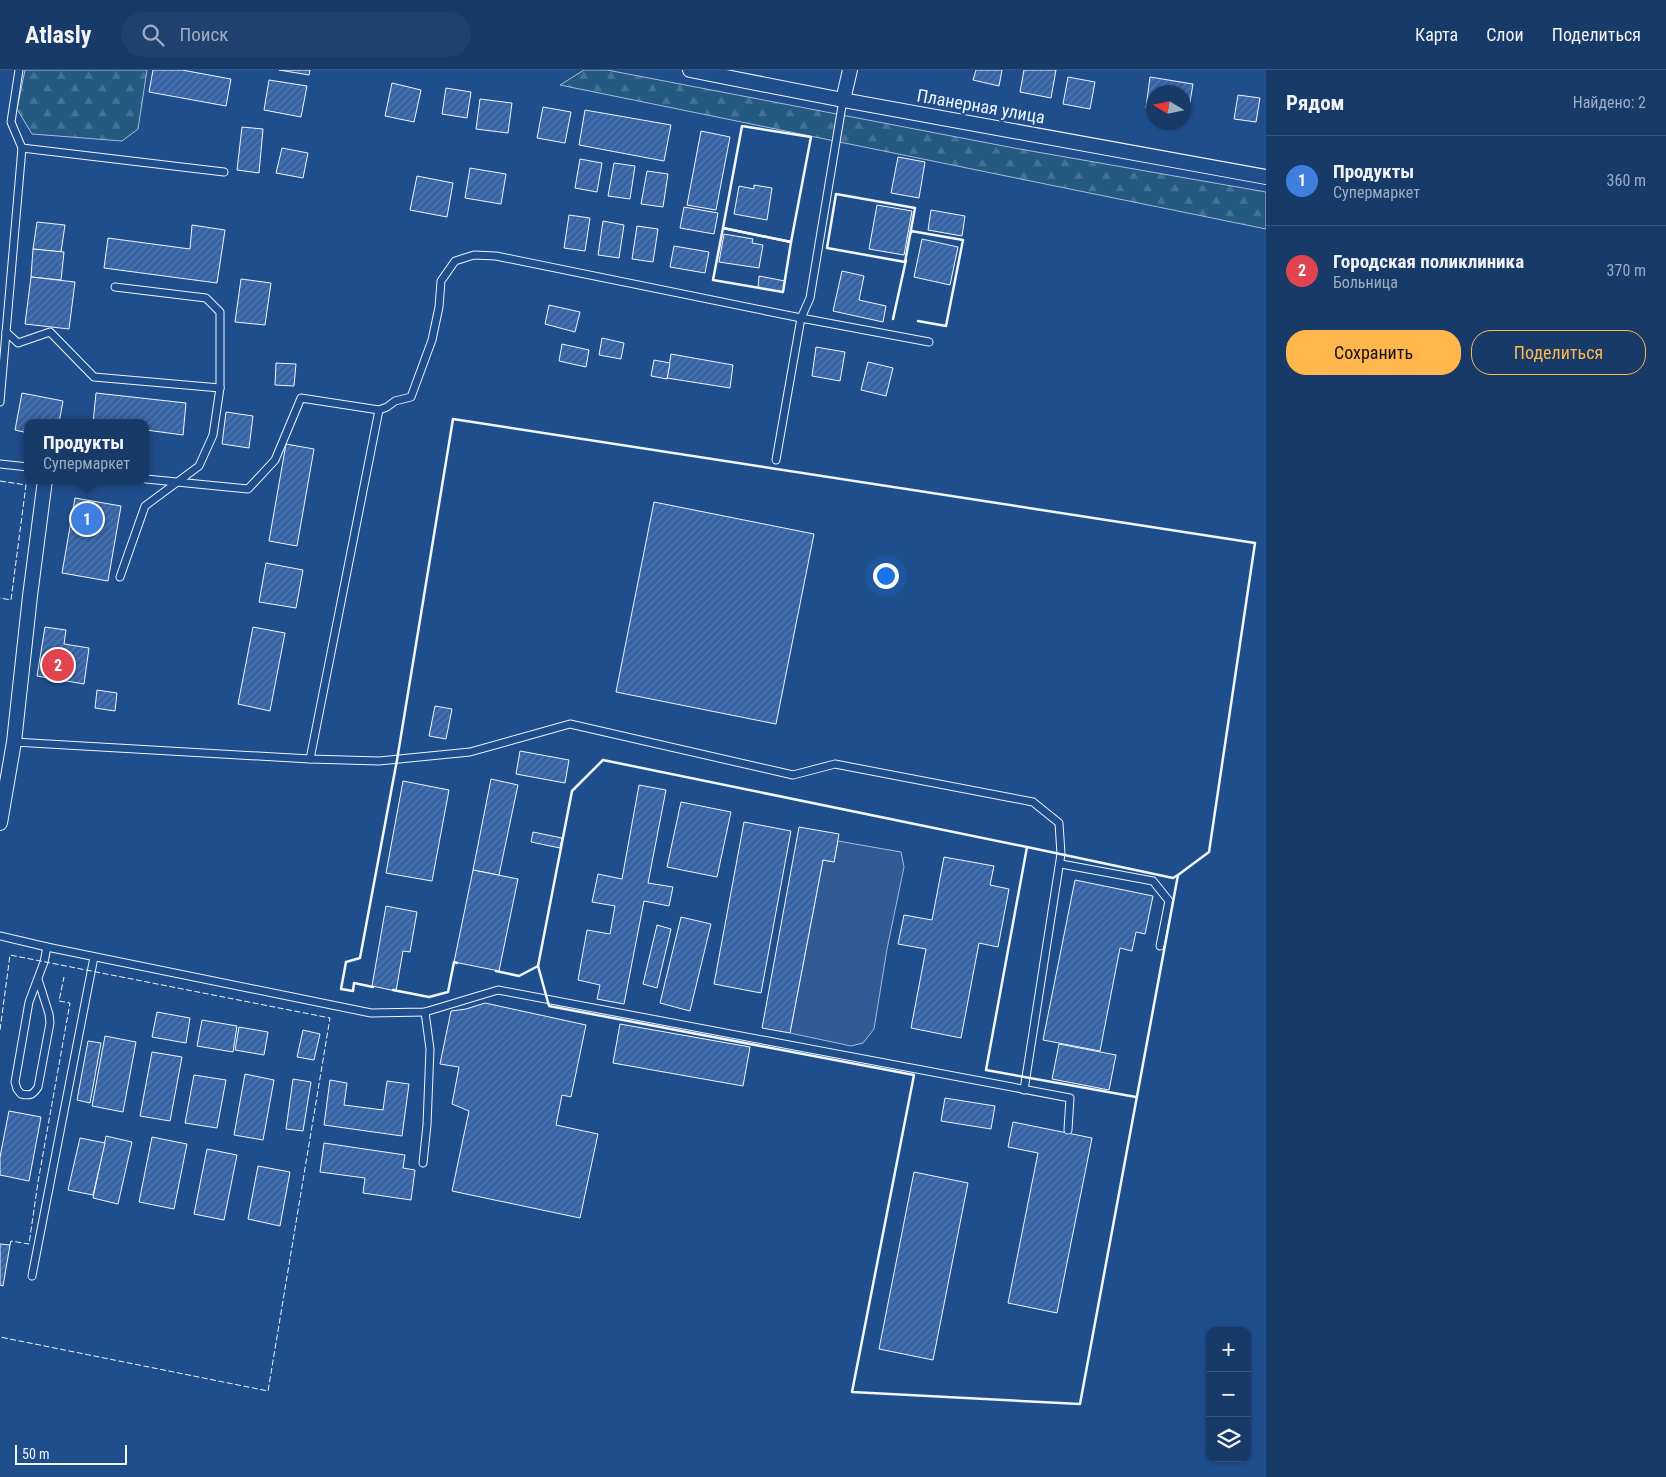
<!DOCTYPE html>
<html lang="ru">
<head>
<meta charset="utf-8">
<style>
	:root { --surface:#173a69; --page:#20416f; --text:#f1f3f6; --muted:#9eadc0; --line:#36547d; --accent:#ffb74d }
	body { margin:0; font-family:"Roboto Condensed",sans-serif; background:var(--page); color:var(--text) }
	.controls { position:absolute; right:15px; bottom:15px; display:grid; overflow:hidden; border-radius:10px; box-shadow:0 1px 4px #0004 }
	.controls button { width:45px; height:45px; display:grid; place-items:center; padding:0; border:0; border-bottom:1px solid var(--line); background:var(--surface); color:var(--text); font:25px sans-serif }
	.compass { position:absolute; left:1146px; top:15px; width:45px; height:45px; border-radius:50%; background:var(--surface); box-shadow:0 1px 4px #0004; rotate:280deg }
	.scale { position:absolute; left:15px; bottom:12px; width:112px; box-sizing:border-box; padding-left:5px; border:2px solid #f2f6ff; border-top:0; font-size:14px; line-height:18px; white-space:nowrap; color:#f2f6ff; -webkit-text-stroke:4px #1f4e8c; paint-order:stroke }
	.you { position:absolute; left:885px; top:505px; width:18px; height:18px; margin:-12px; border:4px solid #fff; border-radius:50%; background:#1a73e8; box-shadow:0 0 0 8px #1a73e833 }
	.badge { display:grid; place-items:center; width:32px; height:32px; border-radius:50%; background:var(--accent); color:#fff; font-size:16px; font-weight:700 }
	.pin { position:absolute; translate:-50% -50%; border:2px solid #fff; box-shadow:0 1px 5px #0006 }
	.popup { position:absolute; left:24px; top:349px; width:125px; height:65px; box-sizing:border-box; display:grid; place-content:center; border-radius:10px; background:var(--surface); filter:drop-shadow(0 1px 4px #0005); font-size:16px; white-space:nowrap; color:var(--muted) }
	.popup b { font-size:19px; color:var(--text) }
	.popup::after { content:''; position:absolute; left:50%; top:100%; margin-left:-10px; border:10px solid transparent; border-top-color:var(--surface) }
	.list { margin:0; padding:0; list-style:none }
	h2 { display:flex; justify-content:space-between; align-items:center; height:65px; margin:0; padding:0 20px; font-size:21px }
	h2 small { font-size:16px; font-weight:400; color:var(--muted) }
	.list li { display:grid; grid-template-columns:32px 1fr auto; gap:15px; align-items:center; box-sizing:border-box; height:90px; padding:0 20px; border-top:1px solid var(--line) }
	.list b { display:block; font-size:19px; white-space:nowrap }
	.list p { margin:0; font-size:16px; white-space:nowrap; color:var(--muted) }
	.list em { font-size:16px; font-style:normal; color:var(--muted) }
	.actions { display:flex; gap:10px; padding:15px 20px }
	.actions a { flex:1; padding:11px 0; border:1px solid var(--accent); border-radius:20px; text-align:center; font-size:18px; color:var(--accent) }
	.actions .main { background:var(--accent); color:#111 }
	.icon { flex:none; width:28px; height:28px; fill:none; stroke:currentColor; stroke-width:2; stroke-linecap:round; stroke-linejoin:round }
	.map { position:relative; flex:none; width:1266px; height:1407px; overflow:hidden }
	header { display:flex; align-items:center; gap:30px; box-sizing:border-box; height:70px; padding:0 25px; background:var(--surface); border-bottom:1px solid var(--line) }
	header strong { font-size:24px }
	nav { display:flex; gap:28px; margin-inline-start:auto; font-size:18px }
	.search { width:350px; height:45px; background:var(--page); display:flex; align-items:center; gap:12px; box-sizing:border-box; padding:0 18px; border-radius:28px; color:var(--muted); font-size:19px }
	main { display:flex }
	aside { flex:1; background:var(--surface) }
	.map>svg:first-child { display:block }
	.forest { fill:url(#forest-firs); stroke:#a8bbd7 }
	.parking { fill:#305b95; stroke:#a8bbd7 }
	.building { fill:url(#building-hatch); stroke:#f2f6ff }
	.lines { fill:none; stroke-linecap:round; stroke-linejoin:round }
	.service-casing { stroke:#f2f6ff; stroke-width:9 }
	.minor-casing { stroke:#f2f6ff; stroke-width:16 }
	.service { stroke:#1f4e8c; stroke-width:7 }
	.minor { stroke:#1f4e8c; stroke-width:14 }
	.fence { stroke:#f2f6ff; stroke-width:1; stroke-dasharray:6 2.5; stroke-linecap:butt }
	.wall { stroke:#f2f6ff; stroke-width:2.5 }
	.labels { text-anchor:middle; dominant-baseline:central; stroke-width:4; stroke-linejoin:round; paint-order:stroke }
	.street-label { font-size:18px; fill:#f2f6ff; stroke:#1f4e8c }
</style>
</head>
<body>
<header>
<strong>Atlasly</strong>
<div class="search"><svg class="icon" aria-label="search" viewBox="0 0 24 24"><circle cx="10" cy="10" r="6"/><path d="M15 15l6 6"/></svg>Поиск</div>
<nav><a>Карта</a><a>Слои</a><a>Поделиться</a></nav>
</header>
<main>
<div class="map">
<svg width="1266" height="1407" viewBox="0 0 1266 1407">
	<defs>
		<pattern id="forest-firs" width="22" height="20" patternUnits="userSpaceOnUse" patternTransform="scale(1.25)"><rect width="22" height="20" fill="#245a82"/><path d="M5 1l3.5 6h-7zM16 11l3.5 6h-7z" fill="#447295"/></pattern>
		<pattern id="building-hatch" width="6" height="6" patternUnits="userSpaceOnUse" patternTransform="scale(1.25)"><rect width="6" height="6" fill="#3563a3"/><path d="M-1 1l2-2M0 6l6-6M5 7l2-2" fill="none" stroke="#537ab1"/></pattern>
	</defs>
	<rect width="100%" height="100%" fill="#1f4e8c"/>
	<g class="forest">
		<polygon points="25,0 147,0 138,59 122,71 32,64 17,39"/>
		<polygon points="584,0 607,0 1014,78 1266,122 1266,159 560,15"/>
	</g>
	<polygon class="parking" points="838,771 901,782 904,797 887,879 874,959 863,973 851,976 790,963 823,790 834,792"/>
	<g class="building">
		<polygon points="153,0 182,0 231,9 226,36 149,22"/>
		<polygon points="279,0 310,0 309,5"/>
		<polygon points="976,0 1002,0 999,16 973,10"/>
		<polygon points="1024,0 1056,0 1051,28 1020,22"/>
		<polygon points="1068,7 1095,12 1090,39 1063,34"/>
		<polygon points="1150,7 1193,14 1188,44 1184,43 1184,22 1154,22 1154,39 1146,38"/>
		<polygon points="269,10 307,16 301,47 264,40"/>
		<polygon points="392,13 421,20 414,52 385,46"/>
		<polygon points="446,18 471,22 467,48 442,44"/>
		<polygon points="1238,25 1260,28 1256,52 1234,49"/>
		<polygon points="480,29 512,33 508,63 476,59"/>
		<polygon points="543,37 571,42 565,73 537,68"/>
		<polygon points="585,40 671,55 664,91 579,75"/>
		<polygon points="242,57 263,59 259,103 237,100"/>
		<polygon points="701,61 730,67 716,140 687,135"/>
		<polygon points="282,78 308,83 303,108 276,103"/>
		<polygon points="898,87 925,92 919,128 891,123"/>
		<polygon points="580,89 602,93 597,122 575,118"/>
		<polygon points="614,93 635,96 630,129 608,126"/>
		<polygon points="470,98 506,104 501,134 465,128"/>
		<polygon points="647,101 668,104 663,137 641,134"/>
		<polygon points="417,106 453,113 447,147 410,140"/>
		<polygon points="754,115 772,118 767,150 734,144 739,116 754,119"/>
		<polygon points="877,135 912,141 904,185 869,179"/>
		<polygon points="684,137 718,143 714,164 680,158"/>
		<polygon points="931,140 965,146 962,166 928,160"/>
		<polygon points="569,145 590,148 585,181 564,178"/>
		<polygon points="603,151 624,155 619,188 598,185"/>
		<polygon points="37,152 65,155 61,182 33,179"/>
		<polygon points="192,155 225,160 217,213 104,198 108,168 190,179"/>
		<polygon points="637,156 658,159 653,192 632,189"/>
		<polygon points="724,164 753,169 752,173 763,175 759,198 719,192"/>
		<polygon points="922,169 958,177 950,215 914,207"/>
		<polygon points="674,176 709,182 705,203 670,197"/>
		<polygon points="33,179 64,182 61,210 31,207"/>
		<polygon points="842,201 864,206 859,230 886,236 883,252 833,241"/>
		<polygon points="759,206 785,211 783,222 758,218"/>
		<polygon points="31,207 75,212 69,259 25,254"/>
		<polygon points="241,209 271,213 265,255 235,252"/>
		<polygon points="549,235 580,242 575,262 545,254"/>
		<polygon points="602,268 624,273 621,289 599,285"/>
		<polygon points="562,274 589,280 586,297 559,291"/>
		<polygon points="816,277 845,282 840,311 812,306"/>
		<polygon points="671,284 733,295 730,318 667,308"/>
		<polygon points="654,290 670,293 667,309 651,306"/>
		<polygon points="868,292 893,298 886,326 861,320"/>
		<polygon points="276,293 296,294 294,316 275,315"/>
		<polygon points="22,323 63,331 59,353 28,353 28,363 15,360"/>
		<polygon points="96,323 186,333 183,365 146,360 146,353 93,353"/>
		<polygon points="226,342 253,346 249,378 222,374"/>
		<polygon points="286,374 314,379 297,476 269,471"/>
		<polygon points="75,428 121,436 108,511 62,503"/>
		<polygon points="654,432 814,464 776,654 616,622"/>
		<polygon points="266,493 303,500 296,538 259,532"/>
		<polygon points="45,557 66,560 64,574 89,578 84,614 37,606"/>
		<polygon points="253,557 285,563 270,641 238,634"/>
		<polygon points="97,620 117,623 115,641 95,638"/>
		<polygon points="435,636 452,639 446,669 429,666"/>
		<polygon points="520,681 569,690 565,713 516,704"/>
		<polygon points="491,709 518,715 499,805 473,800"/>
		<polygon points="403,711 449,720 432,811 386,803"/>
		<polygon points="639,715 666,720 648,813 673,817 669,836 644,831 624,934 597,929 600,915 578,910 587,860 610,864 615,836 592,832 598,804 622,809"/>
		<polygon points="681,732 731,742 717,807 667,797"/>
		<polygon points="744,752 791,761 761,923 714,914"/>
		<polygon points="799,757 839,764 834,792 823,790 790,963 762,958"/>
		<polygon points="533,762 562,768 560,778 531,772"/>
		<polygon points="944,787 994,796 990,815 1009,819 998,877 979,873 961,968 911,958 926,879 898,874 904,845 932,850"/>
		<polygon points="473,800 518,809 499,901 454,892"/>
		<polygon points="1075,810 1153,826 1145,864 1136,862 1132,881 1120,878 1100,981 1043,970"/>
		<polygon points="386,836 417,842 410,882 403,881 396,921 372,916"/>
		<polygon points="681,847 711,854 690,941 660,933"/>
		<polygon points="657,855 671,859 657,918 643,914"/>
		<polygon points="485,933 586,955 571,1027 562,1025 556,1055 598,1064 580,1148 452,1121 469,1041 452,1034 459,997 440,994 451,941 466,939"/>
		<polygon points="157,942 190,948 186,973 152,967"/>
		<polygon points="202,950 237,956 233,982 197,976"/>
		<polygon points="620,954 750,977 743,1016 613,993"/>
		<polygon points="239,957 268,962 264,985 235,980"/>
		<polygon points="303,960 320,964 314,990 297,987"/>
		<polygon points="105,966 136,972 123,1042 92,1036"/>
		<polygon points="88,971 101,973 90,1033 77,1030"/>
		<polygon points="1059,974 1116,985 1109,1020 1052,1009"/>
		<polygon points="152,982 182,987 170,1051 140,1046"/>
		<polygon points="245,1004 274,1010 263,1070 234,1065"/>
		<polygon points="194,1005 226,1010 217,1058 185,1053"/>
		<polygon points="293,1009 311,1012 303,1061 286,1059"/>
		<polygon points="330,1010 347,1013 344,1035 383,1040 387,1011 409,1014 402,1066 324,1055"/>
		<polygon points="945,1028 995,1036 991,1059 941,1051"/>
		<polygon points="9,1041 41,1047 29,1111 0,1105 0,1087"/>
		<polygon points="1013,1052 1092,1068 1057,1243 1008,1233 1038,1083 1008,1077"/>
		<polygon points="106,1066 132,1072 118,1134 93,1128"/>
		<polygon points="152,1067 187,1074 174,1139 139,1132"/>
		<polygon points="80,1068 105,1073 93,1125 68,1120"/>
		<polygon points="324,1073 405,1085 403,1098 415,1100 411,1130 363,1123 365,1108 320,1102"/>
		<polygon points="207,1079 237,1085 224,1150 194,1144"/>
		<polygon points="258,1096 290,1102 280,1156 248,1149"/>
		<polygon points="914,1102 968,1113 933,1290 879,1279"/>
		<polygon points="0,1174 10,1175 3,1216 0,1215"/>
	</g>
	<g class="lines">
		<g class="service-casing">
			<g id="service">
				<polyline points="22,78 224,102"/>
				<polyline points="6,262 18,273 50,262 94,307 220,318 220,242 206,228 115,217"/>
				<polyline points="0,332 22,78 11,52 19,0"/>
				<polyline points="776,390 801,248 810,228 843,30"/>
				<polyline points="0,394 28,397"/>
				<polyline points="146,409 248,419 275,390 301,328 379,340 387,337 395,331 411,327 432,270 439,237 441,211 455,191 474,185 496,186 801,248 929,272"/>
				<polyline points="120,507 145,436 199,396 213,365 220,318"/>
				<polyline points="14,672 310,689 379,691 470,682 570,654 793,705 835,694 1033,732 1059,753 1061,784 1024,1020"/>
				<polyline points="310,689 379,340"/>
				<polyline points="1061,794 1153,811 1169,831 1160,876"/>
				<polyline points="0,866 47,877 371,943 425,942 498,920 1070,1028 1068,1060"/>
				<path d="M 38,909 L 49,944 L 50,953 L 38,1017 C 33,1025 30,1026 21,1024 L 17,1019 L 15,1012 L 29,932 L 44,892 L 47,877"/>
				<polyline points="423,1093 427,1055 430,979 425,942"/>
				<polyline points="32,1206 94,887"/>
			</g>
		</g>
		<g class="minor-casing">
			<g id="minor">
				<polyline points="690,0 843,30 1266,107"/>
				<polyline points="843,30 850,0"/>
				<polyline points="0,753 14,672 30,526 45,410"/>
			</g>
		</g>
		<use href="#service" class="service"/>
		<use href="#minor" class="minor"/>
		<g class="fence">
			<polyline points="0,411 26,415 11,530 0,528"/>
			<polyline points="0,960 10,885 330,948 268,1321 0,1267"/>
			<polyline points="10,1175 11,1171 29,1174 38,1112 70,933 59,931 64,907"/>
		</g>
		<g class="wall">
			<polygon points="742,56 811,67 791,172 723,158"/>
			<polygon points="836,124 915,138 905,192 827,178"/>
			<polygon points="723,158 791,172 783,222 713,210"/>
			<polyline points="911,163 911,161 963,170 946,256 918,251"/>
			<polyline points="893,249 906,190"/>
			<polyline points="1027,777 1173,808 1178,805"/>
			<polyline points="496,901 519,906 538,896"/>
			<polyline points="373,917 354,913 353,921 341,919 346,892 360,888 397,690 453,349 1255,473 1209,782 1178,805 1080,1334 852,1322 914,1005 549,936 538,896 572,721 603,690 1027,777 986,1000 1136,1027"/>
			<polyline points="393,920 429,927 448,922 454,892 457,893"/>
		</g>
	</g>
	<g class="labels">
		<g class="street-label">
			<text transform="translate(981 36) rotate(10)">Планерная улица</text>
		</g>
	</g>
</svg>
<div class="controls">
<button>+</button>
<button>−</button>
<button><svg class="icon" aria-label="layers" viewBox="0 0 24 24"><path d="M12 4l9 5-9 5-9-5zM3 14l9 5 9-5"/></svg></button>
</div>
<svg class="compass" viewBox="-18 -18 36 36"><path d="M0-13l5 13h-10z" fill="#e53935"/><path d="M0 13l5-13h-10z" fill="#9eadc0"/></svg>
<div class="scale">50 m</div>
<div class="you"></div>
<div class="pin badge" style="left:87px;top:449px;background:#3f7fe0">1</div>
<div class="popup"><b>Продукты</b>Супермаркет</div>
<div class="pin badge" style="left:58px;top:595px;background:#e0444e">2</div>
</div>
<aside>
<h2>Рядом<small>Найдено: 2</small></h2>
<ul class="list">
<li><span class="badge" style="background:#3f7fe0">1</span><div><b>Продукты</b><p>Супермаркет</p></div><em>360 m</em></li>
<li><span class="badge" style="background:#e0444e">2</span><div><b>Городская поликлиника</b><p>Больница</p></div><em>370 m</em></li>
</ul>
<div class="actions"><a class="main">Сохранить</a><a>Поделиться</a></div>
</aside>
</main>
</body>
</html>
